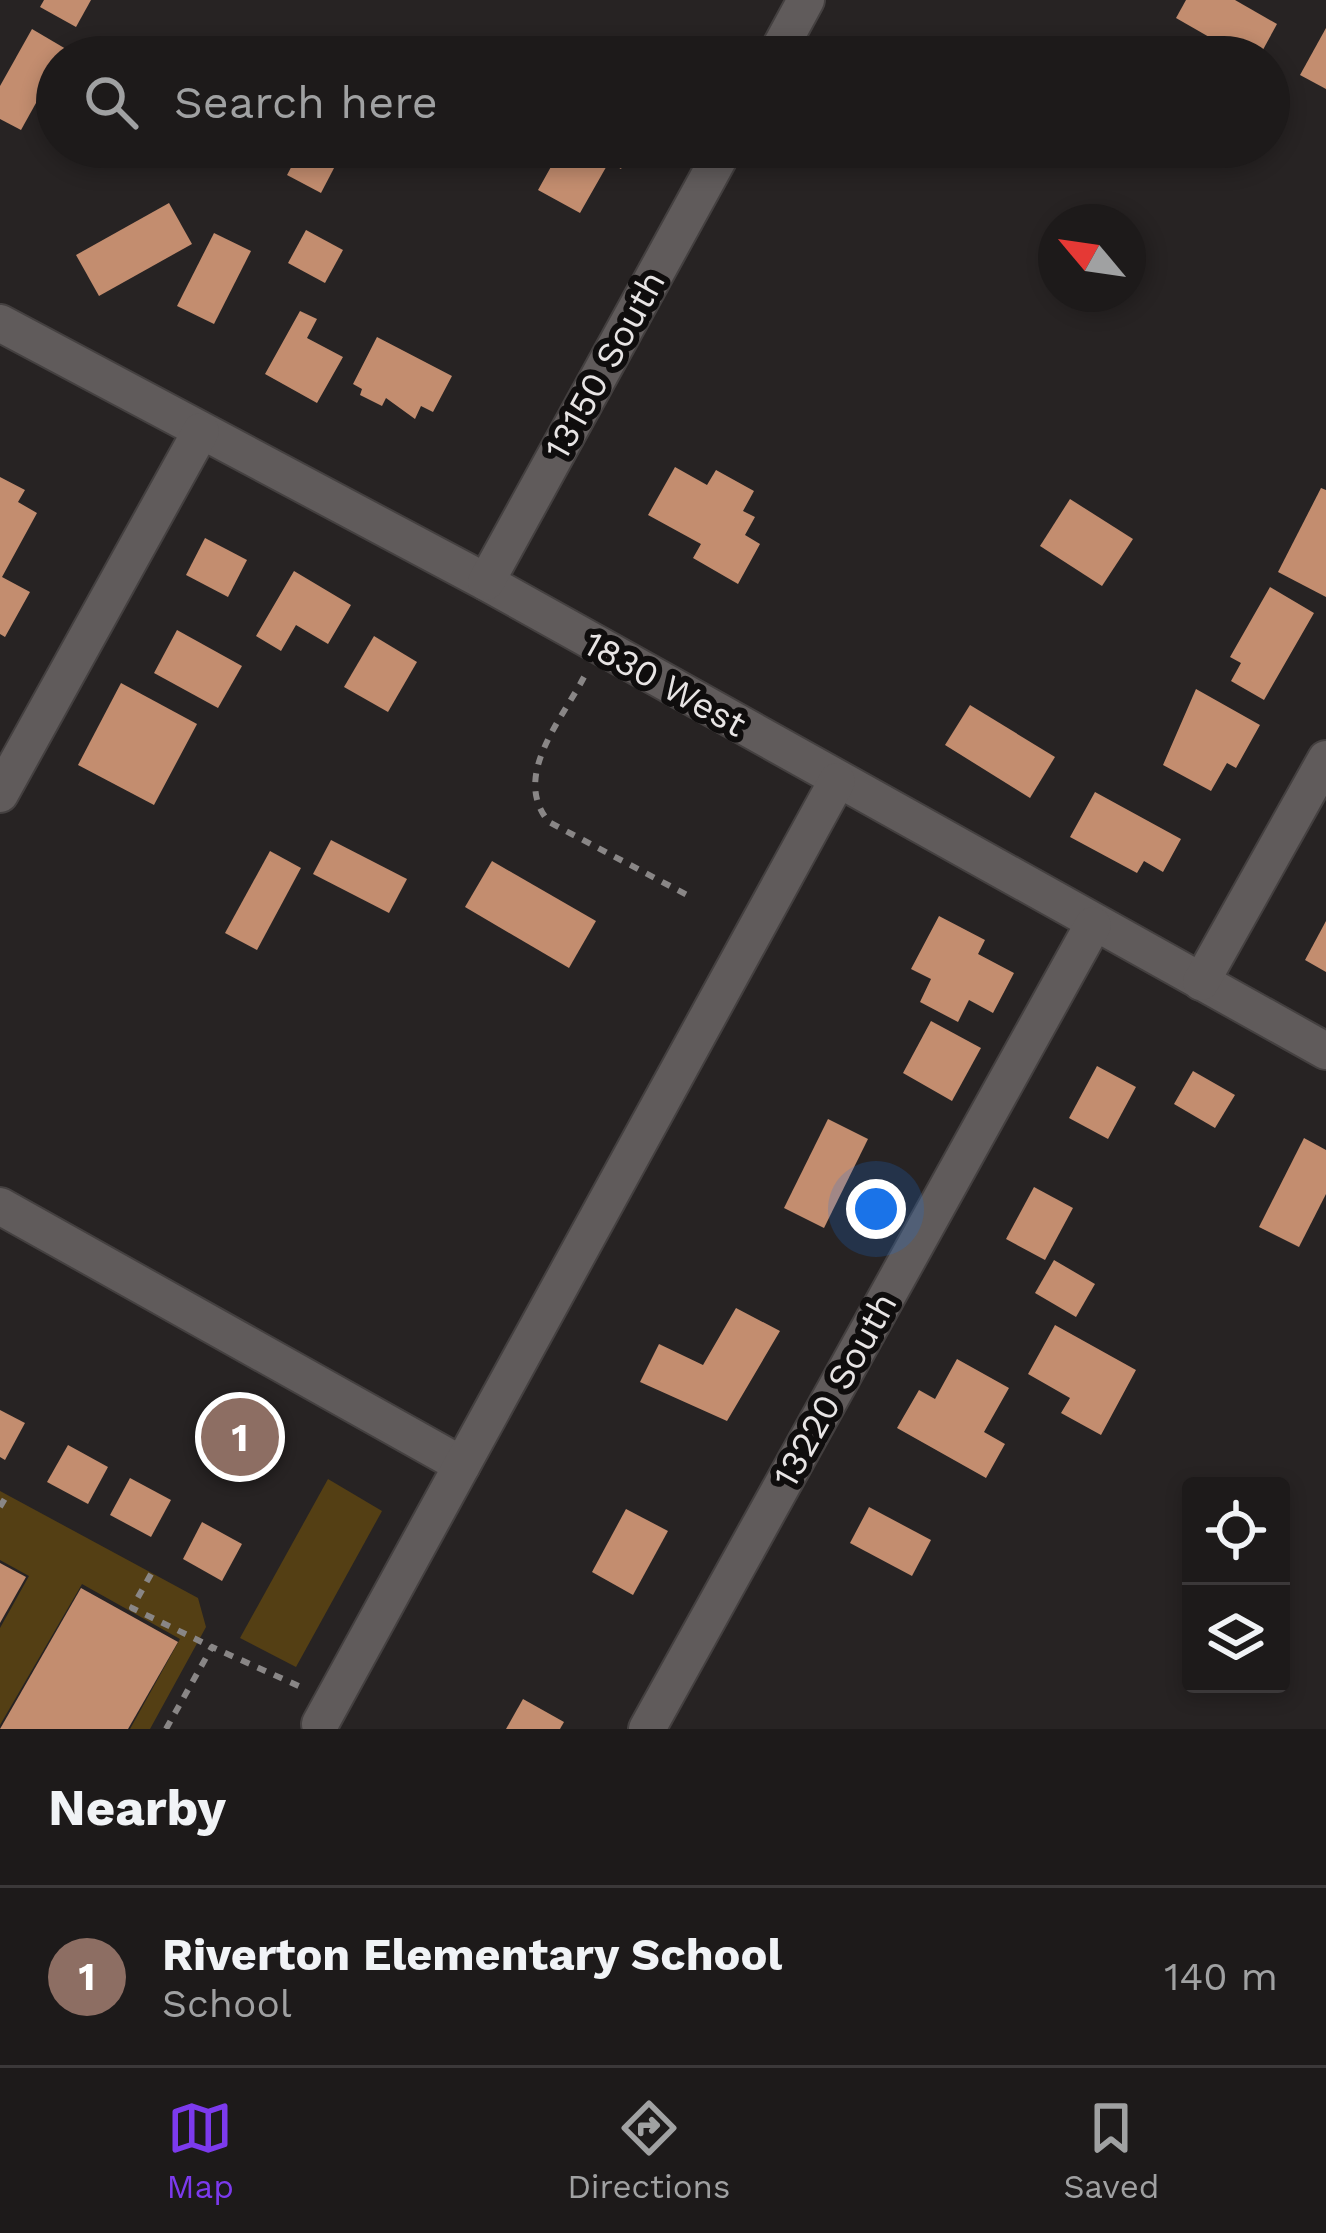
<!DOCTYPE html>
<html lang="en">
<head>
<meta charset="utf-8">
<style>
	:root { --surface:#1d1a1a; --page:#252323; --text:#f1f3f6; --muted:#a0a1a2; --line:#3b3839; --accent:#7c3aed }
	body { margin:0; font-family:"Work Sans",sans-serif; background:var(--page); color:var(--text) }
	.controls { position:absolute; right:36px; bottom:36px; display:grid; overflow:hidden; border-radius:12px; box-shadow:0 6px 18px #0003 }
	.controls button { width:108px; height:108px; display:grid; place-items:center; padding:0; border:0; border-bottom:3px solid var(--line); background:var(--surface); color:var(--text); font:60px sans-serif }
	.compass { position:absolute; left:1038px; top:204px; width:108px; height:108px; border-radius:50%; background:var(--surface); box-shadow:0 6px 18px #0003; rotate:299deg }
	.you { position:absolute; left:876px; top:1209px; width:42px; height:42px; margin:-30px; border:9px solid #fff; border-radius:50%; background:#1a73e8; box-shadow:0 0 0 18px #1a73e833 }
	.badge { display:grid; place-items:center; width:78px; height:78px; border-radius:50%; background:var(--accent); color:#fff; font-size:39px; font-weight:700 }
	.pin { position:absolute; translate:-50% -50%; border:6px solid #fff; box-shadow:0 3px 12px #0006 }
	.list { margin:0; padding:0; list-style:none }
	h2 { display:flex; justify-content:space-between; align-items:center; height:156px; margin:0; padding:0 48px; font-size:51px }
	h2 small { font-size:39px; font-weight:400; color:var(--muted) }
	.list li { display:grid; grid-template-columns:78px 1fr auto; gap:36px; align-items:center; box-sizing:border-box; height:180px; padding:0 48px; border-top:3px solid var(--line) }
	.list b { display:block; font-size:45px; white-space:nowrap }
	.list p { margin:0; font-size:39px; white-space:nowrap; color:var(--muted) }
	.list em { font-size:39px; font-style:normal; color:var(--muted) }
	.icon { flex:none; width:66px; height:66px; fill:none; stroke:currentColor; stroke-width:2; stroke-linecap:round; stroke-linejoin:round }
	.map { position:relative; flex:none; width:1326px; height:1729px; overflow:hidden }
	.search { position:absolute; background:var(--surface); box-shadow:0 6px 18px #0003; left:36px; right:36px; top:36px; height:132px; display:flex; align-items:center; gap:30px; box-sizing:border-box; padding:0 42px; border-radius:66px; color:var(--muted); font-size:45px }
	.sheet { height:336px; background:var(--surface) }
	nav { display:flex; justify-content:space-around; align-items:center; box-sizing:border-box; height:168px; border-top:3px solid var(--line); background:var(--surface); font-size:33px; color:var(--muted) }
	nav a { display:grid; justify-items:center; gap:6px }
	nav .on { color:var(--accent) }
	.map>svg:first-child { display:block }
	.green { fill:#543f14 }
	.building { fill:#c38d6f }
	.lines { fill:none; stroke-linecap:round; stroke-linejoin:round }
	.minor-casing { stroke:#444040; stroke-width:40 }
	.path { stroke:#898686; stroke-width:6; stroke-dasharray:9 9; stroke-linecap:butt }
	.minor { stroke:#605b5b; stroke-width:36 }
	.labels { text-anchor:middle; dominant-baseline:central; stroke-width:12; stroke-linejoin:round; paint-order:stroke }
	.street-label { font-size:36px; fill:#e7e4e4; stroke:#0f0d0d }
</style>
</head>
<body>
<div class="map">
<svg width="1326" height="1729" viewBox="0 0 1326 1729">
	<rect width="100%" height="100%" fill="#272323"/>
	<g class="green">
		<polygon points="328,1479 382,1511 296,1667 240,1638"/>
		<polygon points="0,1491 198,1598 206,1627 150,1729 130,1729 180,1639 82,1584 0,1725 0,1628 29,1576 0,1560"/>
	</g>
	<g class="building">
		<polygon points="44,0 91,0 76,27 40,7"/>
		<polygon points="1186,0 1235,0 1277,24 1259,57 1244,57 1176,18"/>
		<polygon points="1326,28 1326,89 1300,75"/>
		<polygon points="32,29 66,49 21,130 0,119 0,86"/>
		<polygon points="302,147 345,147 321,193 287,175"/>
		<polygon points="562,147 633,147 621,169 609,162 580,213 538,190"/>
		<polygon points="169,203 192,244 99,296 76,255"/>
		<polygon points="306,230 343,250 325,283 288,263"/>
		<polygon points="214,233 251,251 214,324 177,306"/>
		<polygon points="300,311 317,319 307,338 343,357 317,403 265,374"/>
		<polygon points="377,337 452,376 433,412 421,406 415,419 386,398 382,406 360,395 362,389 353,384"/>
		<polygon points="675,467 707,485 716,470 754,491 743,511 755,517 745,535 760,544 738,584 693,558 701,544 648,515"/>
		<polygon points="0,477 25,490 18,502 37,513 2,577 30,592 5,637 0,634"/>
		<polygon points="1321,488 1326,490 1326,597 1278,572"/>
		<polygon points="1070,499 1133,539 1102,586 1040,546"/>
		<polygon points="205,538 247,560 228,597 186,575"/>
		<polygon points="294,571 351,605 328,644 296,625 281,651 256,636"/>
		<polygon points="1270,587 1314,613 1264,700 1231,681 1241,663 1230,657"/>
		<polygon points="177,630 242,666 218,708 154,673"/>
		<polygon points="374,636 417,662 388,712 344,687"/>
		<polygon points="121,683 197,724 154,805 78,765"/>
		<polygon points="1196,689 1260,725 1236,768 1227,763 1211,791 1163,765"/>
		<polygon points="970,705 1055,757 1030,798 945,745"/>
		<polygon points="1095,792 1181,839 1163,872 1144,861 1137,873 1070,837"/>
		<polygon points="331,840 407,879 389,913 313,874"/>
		<polygon points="270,851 301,868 257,950 225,933"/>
		<polygon points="492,861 596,921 569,968 465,907"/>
		<polygon points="939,916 985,940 978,954 1014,973 993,1013 969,1000 958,1022 920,1002 931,979 911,969"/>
		<polygon points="1326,921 1326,972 1305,960"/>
		<polygon points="931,1021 981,1048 952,1101 903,1073"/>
		<polygon points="1097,1066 1136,1087 1108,1139 1069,1118"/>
		<polygon points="1193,1071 1235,1095 1215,1128 1174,1104"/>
		<polygon points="828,1119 868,1139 824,1228 784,1208"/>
		<polygon points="1304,1138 1326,1150 1326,1194 1299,1247 1259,1227"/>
		<polygon points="1034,1187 1073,1208 1045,1260 1006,1239"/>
		<polygon points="1054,1260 1095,1284 1076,1317 1035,1293"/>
		<polygon points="736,1308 780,1331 727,1421 640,1382 659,1344 703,1365"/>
		<polygon points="1055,1325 1136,1370 1101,1435 1061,1413 1070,1398 1028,1374"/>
		<polygon points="957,1359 1009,1388 984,1432 1005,1444 986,1478 897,1428 919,1390 935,1399"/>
		<polygon points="0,1410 25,1423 5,1460 0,1457"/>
		<polygon points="68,1445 108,1467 88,1504 47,1482"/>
		<polygon points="130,1478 171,1500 151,1537 110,1515"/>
		<polygon points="869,1507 931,1540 912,1576 850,1543"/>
		<polygon points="626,1509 668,1531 633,1595 592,1572"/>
		<polygon points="202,1522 242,1544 222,1581 183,1559"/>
		<polygon points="0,1563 26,1577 0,1623"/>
		<polygon points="81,1588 178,1642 128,1729 0,1729"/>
		<polygon points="523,1699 564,1722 560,1729 506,1729"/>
	</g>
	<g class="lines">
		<g class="minor-casing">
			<g id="minor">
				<polyline points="775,57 806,0"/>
				<polyline points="0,323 486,582 1326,1051"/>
				<polyline points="486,582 725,147"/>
				<polyline points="0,794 201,431"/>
				<polyline points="1201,982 1326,759"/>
				<polyline points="0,1206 462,1465"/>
				<polyline points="320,1724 837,781"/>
				<polyline points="647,1729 1093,925"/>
			</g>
		</g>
		<g class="path">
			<path d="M 584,677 C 561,721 511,777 549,822 L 687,895"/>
			<polyline points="0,1507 7,1495"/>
			<polyline points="151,1574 132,1608 212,1647"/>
			<polyline points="166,1729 212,1647 301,1687"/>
		</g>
		<use href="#minor" class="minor"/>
	</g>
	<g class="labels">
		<g class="street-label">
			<text transform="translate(605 365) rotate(-61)">13150 South</text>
			<text transform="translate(665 684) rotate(29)">1830 West</text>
			<text transform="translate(835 1390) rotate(-61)">13220 South</text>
		</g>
	</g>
</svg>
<div class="controls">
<button><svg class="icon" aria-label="locate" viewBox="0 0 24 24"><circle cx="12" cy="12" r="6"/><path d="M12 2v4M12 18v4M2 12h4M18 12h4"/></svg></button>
<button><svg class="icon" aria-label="layers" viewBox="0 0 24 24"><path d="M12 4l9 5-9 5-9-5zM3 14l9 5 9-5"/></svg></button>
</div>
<svg class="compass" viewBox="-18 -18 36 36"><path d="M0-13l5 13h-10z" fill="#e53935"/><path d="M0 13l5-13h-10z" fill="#a0a1a2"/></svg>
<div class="you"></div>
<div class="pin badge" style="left:240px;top:1437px;background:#8d6e63">1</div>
<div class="search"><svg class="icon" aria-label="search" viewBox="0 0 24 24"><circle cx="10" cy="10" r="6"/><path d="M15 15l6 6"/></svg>Search here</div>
</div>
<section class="sheet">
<h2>Nearby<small></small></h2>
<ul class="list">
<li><span class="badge" style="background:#8d6e63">1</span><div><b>Riverton Elementary School</b><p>School</p></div><em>140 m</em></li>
</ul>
</section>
<nav>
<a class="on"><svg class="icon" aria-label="map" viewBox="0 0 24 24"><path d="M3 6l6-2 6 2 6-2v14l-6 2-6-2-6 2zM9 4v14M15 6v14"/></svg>Map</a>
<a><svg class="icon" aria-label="directions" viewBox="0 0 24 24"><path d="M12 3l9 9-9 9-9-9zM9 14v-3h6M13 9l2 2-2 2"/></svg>Directions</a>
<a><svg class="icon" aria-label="saved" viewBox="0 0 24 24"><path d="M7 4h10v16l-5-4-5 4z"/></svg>Saved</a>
</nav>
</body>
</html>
